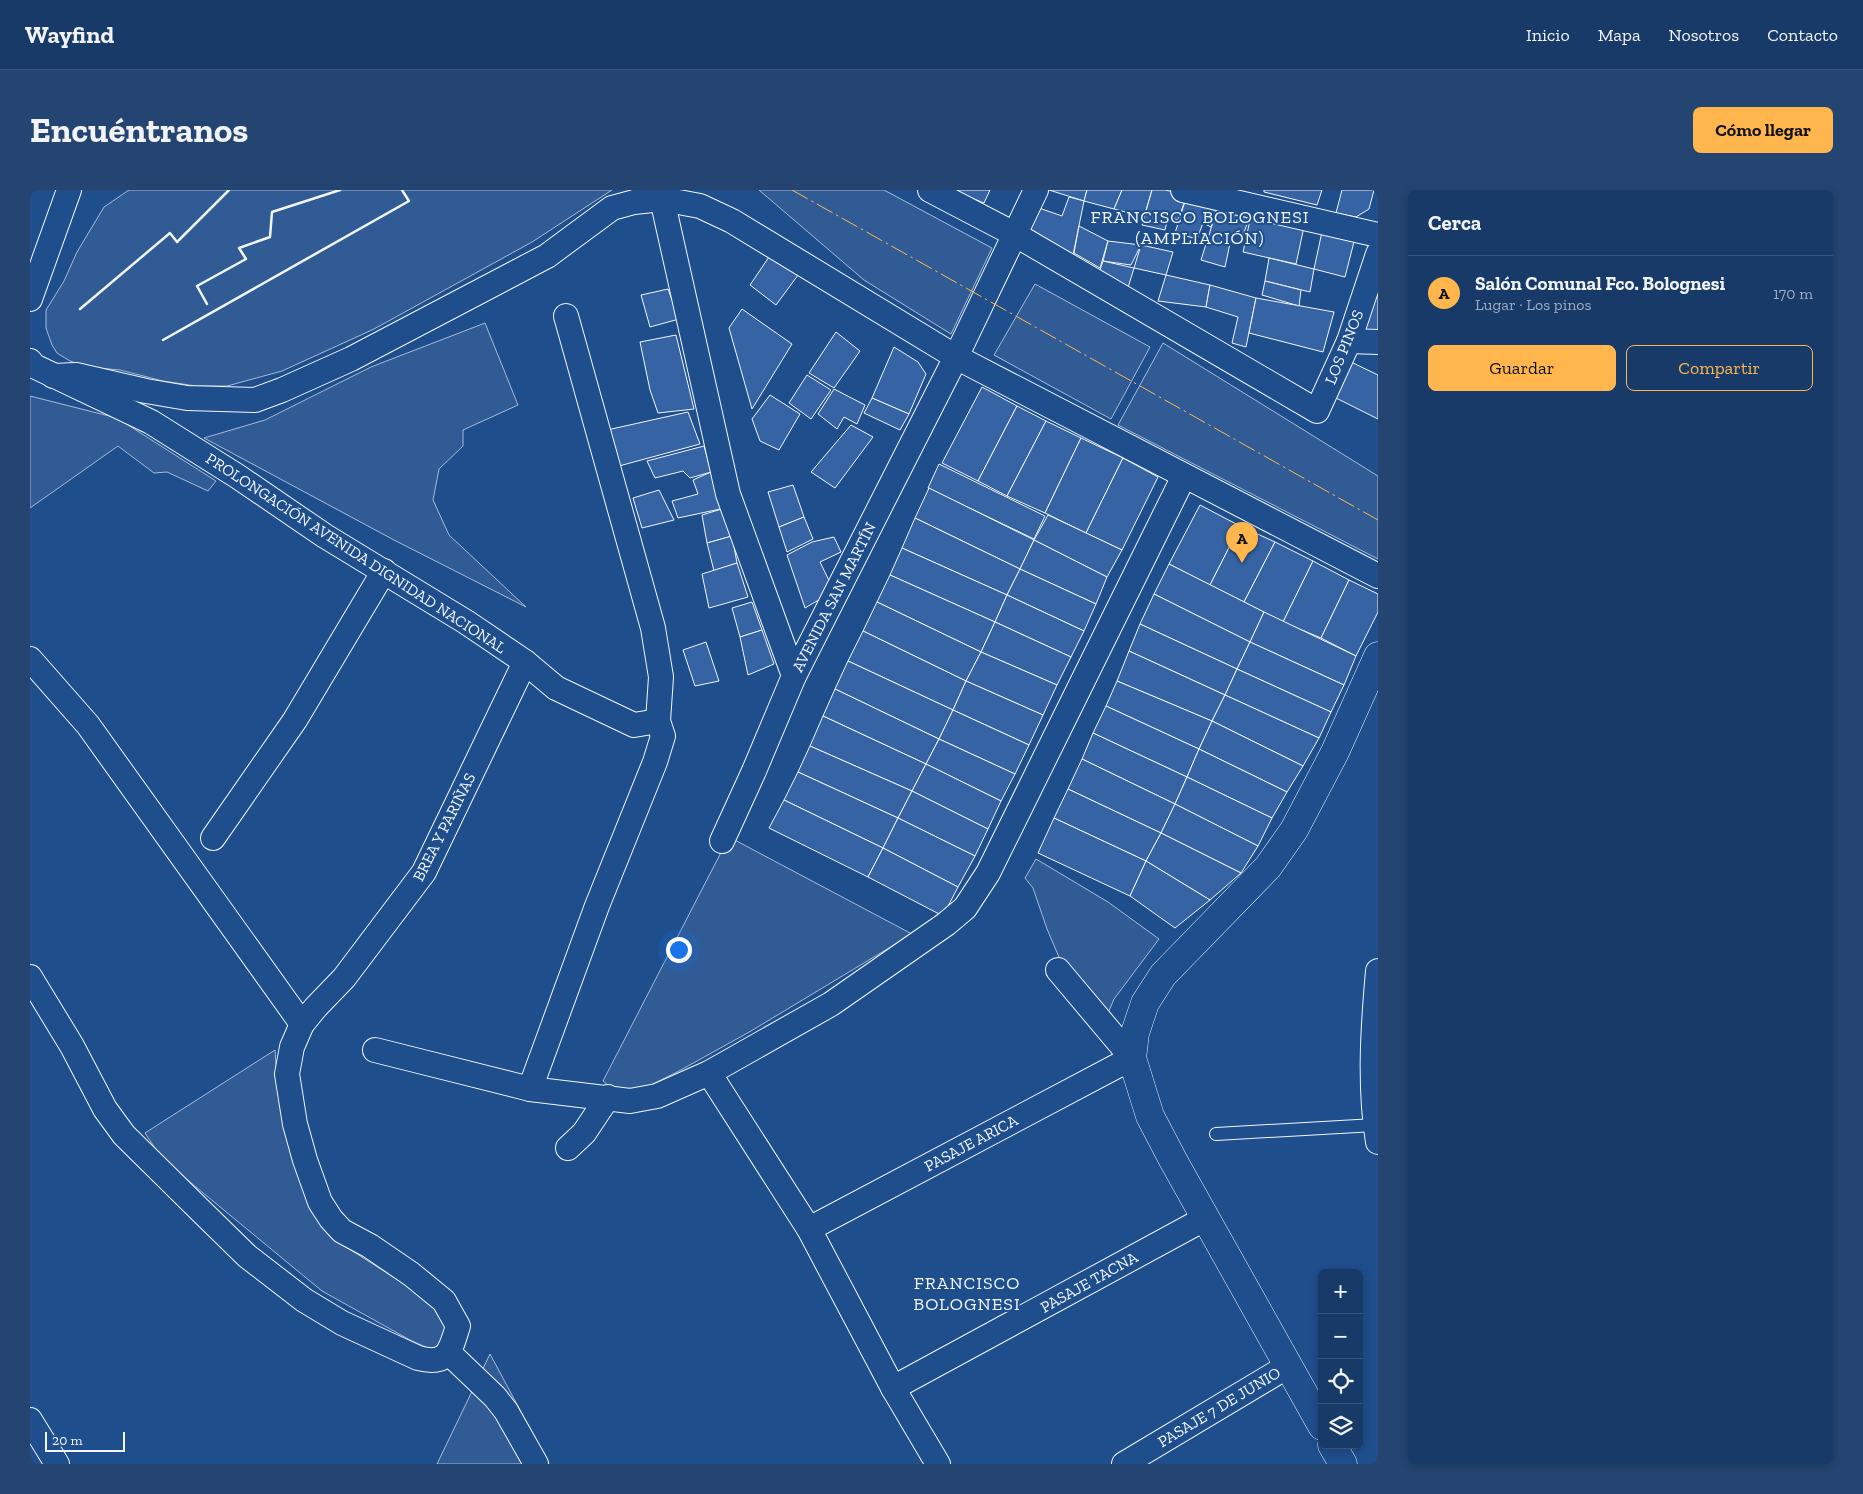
<!DOCTYPE html>
<html lang="es">
<head>
<meta charset="utf-8">
<style>
	:root { --surface:#173a69; --page:#244571; --text:#f1f3f6; --muted:#9eadc0; --line:#36547d; --accent:#ffb74d }
	body { margin:0; font-family:"Zilla Slab",serif; background:var(--page); color:var(--text) }
	.controls { position:absolute; right:15px; bottom:15px; display:grid; overflow:hidden; border-radius:8px; box-shadow:0 2px 8px #0003 }
	.controls button { width:45px; height:45px; display:grid; place-items:center; padding:0; border:0; border-bottom:1px solid var(--line); background:var(--surface); color:var(--text); font:25px sans-serif }
	.scale { position:absolute; left:15px; bottom:12px; width:80px; box-sizing:border-box; padding-left:5px; border:2px solid #f2f6ff; border-top:0; font-size:14px; line-height:18px; white-space:nowrap; color:#f2f6ff; -webkit-text-stroke:4px #1f4e8c; paint-order:stroke }
	.you { position:absolute; left:648px; top:759px; width:18px; height:18px; margin:-12px; border:4px solid #fff; border-radius:50%; background:#1a73e8; box-shadow:0 0 0 8px #1a73e833 }
	.badge { display:grid; place-items:center; width:32px; height:32px; border-radius:50%; background:var(--accent); color:#111; font-size:16px; font-weight:700 }
	.pin { position:absolute; translate:-50% -41px; filter:drop-shadow(0 1px 2px #0008) }
	.pin::after { content:''; position:absolute; top:26px; width:18px; height:15px; background:inherit; clip-path:polygon(0 0,100% 0,50% 100%) }
	.list { margin:0; padding:0; list-style:none }
	h2 { display:flex; justify-content:space-between; align-items:center; height:65px; margin:0; padding:0 20px; font-size:21px }
	h2 small { font-size:16px; font-weight:400; color:var(--muted) }
	.list li { display:grid; grid-template-columns:32px 1fr auto; gap:15px; align-items:center; box-sizing:border-box; height:75px; padding:0 20px; border-top:1px solid var(--line) }
	.list b { display:block; font-size:19px; white-space:nowrap }
	.list p { margin:0; font-size:16px; white-space:nowrap; color:var(--muted) }
	.list em { font-size:16px; font-style:normal; color:var(--muted) }
	.actions { display:flex; gap:10px; padding:15px 20px }
	.actions a { flex:1; padding:11px 0; border:1px solid var(--accent); border-radius:8px; text-align:center; font-size:18px; color:var(--accent) }
	.actions .main { background:var(--accent); color:#111 }
	.icon { flex:none; width:28px; height:28px; fill:none; stroke:currentColor; stroke-width:2; stroke-linecap:round; stroke-linejoin:round }
	.map { position:relative; flex:none; width:1348px; height:1274px; overflow:hidden; border-radius:8px }
	header { display:flex; align-items:center; gap:30px; box-sizing:border-box; height:70px; padding:0 25px; background:var(--surface); border-bottom:1px solid var(--line) }
	header strong { font-size:24px }
	nav { display:flex; gap:28px; margin-inline-start:auto; font-size:18px }
	.intro { display:flex; align-items:center; justify-content:space-between; box-sizing:border-box; height:120px; padding:0 30px }
	h1 { margin:0; font-size:35px }
	.button { padding:12px 22px; border-radius:8px; background:var(--accent); color:#111; font-size:18px; font-weight:700 }
	main { display:flex; gap:30px; padding:0 30px }
	aside { flex:1; background:var(--surface); border-radius:8px; box-shadow:0 2px 8px #0003 }
	.map>svg:first-child { display:block }
	.built { fill:#305b95; stroke:#a8bbd7 }
	.building { fill:#3563a3; stroke:#f2f6ff }
	.lines { fill:none; stroke-linecap:round; stroke-linejoin:round }
	.service-casing { stroke:#f2f6ff; stroke-width:14 }
	.minor-casing { stroke:#f2f6ff; stroke-width:26 }
	.tertiary-casing { stroke:#f2f6ff; stroke-width:29 }
	.service { stroke:#1f4e8c; stroke-width:12 }
	.minor { stroke:#1f4e8c; stroke-width:24 }
	.tertiary { stroke:#1f4e8c; stroke-width:28 }
	.wall { stroke:#f2f6ff; stroke-width:2.5 }
	.power { stroke:#ffb74d; stroke-width:1; stroke-dasharray:18 4 2.5 4; stroke-linecap:butt }
	.labels { text-anchor:middle; dominant-baseline:central; stroke-width:4; stroke-linejoin:round; paint-order:stroke }
	.street-label { font-size:16px; fill:#f2f6ff; stroke:#1f4e8c }
	.neighbourhood-label { font-size:18px; letter-spacing:1px; fill:#f2f6ff; stroke:#1f4e8c }
</style>
</head>
<body>
<header>
<strong>Wayfind</strong>
<nav><a>Inicio</a><a>Mapa</a><a>Nosotros</a><a>Contacto</a></nav>
</header>
<div class="intro"><h1>Encuéntranos</h1><a class="button">Cómo llegar</a></div>
<main>
<div class="map">
<svg width="1348" height="1274" viewBox="0 0 1348 1274">
	<rect width="100%" height="100%" fill="#1f4e8c"/>
	<g class="built">
		<polygon points="99,0 582,0 502,52 344,139 252,181 197,196 166,196 133,191 90,180 57,177 40,171 27,163 22,155 16,138 16,120 34,91 47,62 74,17"/>
		<polygon points="729,0 854,0 962,58 921,144 834,90"/>
		<polygon points="1005,94 1120,157 1081,229 964,165"/>
		<polygon points="455,133 488,215 433,240 433,256 409,279 403,310 419,345 496,417 364,350 174,248 235,230 341,177"/>
		<polygon points="1133,153 1348,286 1348,369 1088,235"/>
		<polygon points="0,206 87,228 186,291 178,301 137,282 124,283 88,256 0,318"/>
		<polygon points="699,647 882,744 721,841 649,881 611,900 584,900 573,891"/>
		<polygon points="1006,669 1078,712 1129,749 1084,809 1073,835 1032,774 1017,739 1003,698 995,688"/>
		<polygon points="245,860 248,904 267,977 281,1021 302,1048 393,1106 418,1129 417,1157 400,1159 380,1150 292,1101 149,983 129,964 115,943"/>
		<polygon points="460,1164 519,1274 407,1274"/>
	</g>
	<g class="building">
		<polygon points="928,0 960,0 954,13 927,2"/>
		<polygon points="1019,0 1057,0 1054,11"/>
		<polygon points="1057,0 1092,0 1084,19 1054,11"/>
		<polygon points="1092,0 1122,0 1114,27 1084,19"/>
		<polygon points="1122,0 1135,0 1157,5 1148,30 1138,27 1135,40 1112,35"/>
		<polygon points="1234,0 1292,0 1287,15 1234,2"/>
		<polygon points="1312,0 1344,0 1339,19 1326,27 1306,23"/>
		<polygon points="1157,5 1189,13 1181,37 1173,33 1167,49 1145,43"/>
		<polygon points="1039,7 1054,11 1042,70 993,39 1006,17 1032,26"/>
		<polygon points="1189,13 1222,21 1213,45 1202,44 1195,77 1171,70"/>
		<polygon points="1222,21 1275,32 1266,74 1213,62"/>
		<polygon points="1049,36 1078,51 1070,78 1044,63"/>
		<polygon points="1293,37 1326,44 1315,87 1284,79"/>
		<polygon points="1078,51 1111,55 1101,75 1073,71"/>
		<polygon points="1111,55 1143,62 1136,85 1104,78"/>
		<polygon points="743,61 771,81 746,115 720,95"/>
		<polygon points="1239,68 1284,79 1280,102 1235,91"/>
		<polygon points="1073,71 1104,78 1097,101 1069,83"/>
		<polygon points="1136,85 1180,95 1176,117 1128,111"/>
		<polygon points="1235,91 1271,100 1269,116 1232,105"/>
		<polygon points="1180,95 1226,108 1216,157 1202,153 1208,127 1176,117"/>
		<polygon points="1348,96 1348,142 1333,141"/>
		<polygon points="638,99 649,129 620,137 611,105"/>
		<polygon points="1226,108 1304,122 1293,162 1219,143"/>
		<polygon points="712,119 762,154 722,219 699,138"/>
		<polygon points="806,142 830,161 804,198 779,183"/>
		<polygon points="646,145 664,219 628,223 620,200 610,152"/>
		<polygon points="864,157 888,172 896,184 879,224 842,208"/>
		<polygon points="1319,171 1348,185 1348,229 1306,208"/>
		<polygon points="777,185 801,200 781,229 759,213"/>
		<polygon points="952,197 987,216 948,291 912,273"/>
		<polygon points="804,199 835,215 827,234 814,227 807,239 788,224"/>
		<polygon points="740,205 770,224 749,260 730,251 722,229"/>
		<polygon points="842,208 879,224 870,240 834,223"/>
		<polygon points="987,216 1016,231 977,306 948,291"/>
		<polygon points="658,222 670,254 589,276 577,240"/>
		<polygon points="1016,231 1051,248 1015,323 977,306"/>
		<polygon points="821,235 843,247 805,298 781,282"/>
		<polygon points="1051,248 1093,268 1056,343 1015,323"/>
		<polygon points="674,256 681,282 660,288 653,281 625,288 617,271"/>
		<polygon points="1093,268 1128,287 1092,360 1056,343"/>
		<polygon points="909,274 1015,326 1004,349 898,298"/>
		<polygon points="681,282 695,318 648,328 642,311 668,304 663,290"/>
		<polygon points="763,295 774,327 749,337 738,302"/>
		<polygon points="899,298 1004,350 990,379 885,328"/>
		<polygon points="629,300 644,330 612,338 603,308"/>
		<polygon points="1170,315 1210,336 1180,395 1139,374"/>
		<polygon points="695,318 702,346 677,353 672,325"/>
		<polygon points="1018,325 1092,360 1077,387 1004,350"/>
		<polygon points="774,327 783,349 757,362 749,337"/>
		<polygon points="885,328 990,379 977,405 872,358"/>
		<polygon points="1210,336 1245,352 1214,412 1180,395"/>
		<polygon points="702,346 707,373 684,381 677,353"/>
		<polygon points="804,347 811,362 790,372 804,401 775,418 757,365 782,352"/>
		<polygon points="1004,350 1077,387 1066,414 990,379"/>
		<polygon points="1245,352 1283,371 1253,432 1214,412"/>
		<polygon points="872,358 977,405 965,432 860,385"/>
		<polygon points="1283,371 1319,390 1291,448 1253,432"/>
		<polygon points="707,373 718,407 679,418 672,384"/>
		<polygon points="1139,374 1234,422 1220,452 1124,404"/>
		<polygon points="990,379 1066,414 1054,441 977,405"/>
		<polygon points="860,385 965,432 951,462 847,412"/>
		<polygon points="1319,390 1348,404 1348,422 1326,466 1291,448"/>
		<polygon points="1124,404 1220,452 1207,479 1110,434"/>
		<polygon points="977,405 1054,441 1041,467 965,432"/>
		<polygon points="722,412 732,440 710,447 702,418"/>
		<polygon points="847,412 951,462 936,491 833,441"/>
		<polygon points="1234,422 1326,466 1314,495 1220,452"/>
		<polygon points="965,432 1041,467 1027,495 951,462"/>
		<polygon points="1110,434 1207,479 1195,505 1099,461"/>
		<polygon points="732,440 744,474 718,485 710,447"/>
		<polygon points="833,441 936,491 923,520 818,471"/>
		<polygon points="676,452 689,491 665,496 653,460"/>
		<polygon points="1220,452 1314,495 1301,522 1207,479"/>
		<polygon points="1099,461 1195,505 1182,531 1087,491"/>
		<polygon points="951,462 1027,495 1013,525 936,491"/>
		<polygon points="818,471 923,520 909,549 805,499"/>
		<polygon points="1207,479 1301,522 1289,548 1195,505"/>
		<polygon points="936,491 1013,525 999,555 923,520"/>
		<polygon points="1087,491 1182,531 1169,559 1076,516"/>
		<polygon points="805,499 909,549 896,574 793,526"/>
		<polygon points="1195,505 1289,548 1273,576 1182,531"/>
		<polygon points="1076,516 1169,559 1157,587 1063,543"/>
		<polygon points="923,520 999,555 985,584 909,549"/>
		<polygon points="793,526 896,574 882,601 780,556"/>
		<polygon points="1182,531 1273,576 1257,602 1169,559"/>
		<polygon points="1063,543 1157,587 1145,614 1052,569"/>
		<polygon points="909,549 985,584 971,611 896,574"/>
		<polygon points="780,556 882,601 868,628 768,582"/>
		<polygon points="1169,559 1257,602 1242,628 1157,587"/>
		<polygon points="1052,569 1145,614 1131,643 1038,599"/>
		<polygon points="896,574 971,611 958,639 882,601"/>
		<polygon points="768,582 868,628 853,658 754,610"/>
		<polygon points="1157,587 1242,628 1228,656 1145,614"/>
		<polygon points="1038,599 1131,643 1116,671 1024,628"/>
		<polygon points="882,601 958,639 945,666 868,628"/>
		<polygon points="754,610 853,658 838,687 739,638"/>
		<polygon points="1145,614 1228,656 1211,683 1131,643"/>
		<polygon points="868,628 945,666 928,697 853,658"/>
		<polygon points="1024,628 1116,671 1100,706 1008,663"/>
		<polygon points="1131,643 1211,683 1180,710 1116,671"/>
		<polygon points="853,658 928,697 913,726 838,687"/>
		<polygon points="1116,671 1180,710 1145,738 1100,706"/>
	</g>
	<g class="lines">
		<g class="service-casing">
			<polyline id="service" points="1186,944 1345,935"/>
		</g>
		<g class="minor-casing">
			<g id="minor">
				<polyline points="900,0 986,45 1287,221 1319,151 1348,64"/>
				<polyline points="1153,0 1348,45"/>
				<polyline points="632,9 698,304 764,486"/>
				<polyline points="0,109 39,0"/>
				<polyline points="1319,151 1348,152"/>
				<polyline points="0,171 4,176 121,232 207,286 295,346 436,432 495,472 526,498 604,535 628,531"/>
				<polyline points="23,186 46,185 116,201 157,208 225,210 252,200 321,169 517,66 582,18 604,12 632,9 670,16 702,31 926,167 1348,386"/>
				<polyline points="0,469 58,535 272,834"/>
				<polyline points="183,648 265,530 354,381"/>
				<polyline points="692,651 724,581 764,486 926,167 1006,0"/>
				<path d="M 1348,781 C 1343,837 1339,896 1348,952"/>
				<path d="M 0,787 L 42,856 L 75,919 L 94,945 L 168,1018 L 217,1066 L 274,1110 L 312,1133 L 388,1168 C 418,1176 420,1161 428,1136 L 414,1111 L 381,1084 L 340,1056 L 312,1041 L 301,1029 L 290,1012 L 275,970 L 265,934 L 257,884 L 262,857 L 272,834 L 286,817 L 314,788 L 394,682 L 495,472"/>
				<polyline points="345,860 500,899 600,911 627,906 679,883 801,814 916,734 935,718 958,683 1154,286"/>
				<polyline points="679,883 779,1039 863,1198 908,1274"/>
				<polyline points="500,899 567,716 625,572 633,546 628,531 631,487 623,438 536,126"/>
				<polyline points="538,958 554,943 578,907"/>
				<polyline points="779,1039 1102,868 1028,780"/>
				<polyline points="419,1163 465,1207 476,1221 506,1274"/>
				<polyline points="863,1198 1176,1028"/>
				<polyline points="0,1230 27,1274"/>
				<polyline points="1094,1274 1258,1176"/>
			</g>
		</g>
		<g class="tertiary-casing">
			<g id="tertiary">
				<polyline points="1292,1236 1143,970 1120,926 1102,868 1105,843 1115,813 1133,785 1238,677 1264,640 1305,562 1348,466"/>
				<polyline points="1302,1255 1313,1274"/>
			</g>
		</g>
		<use href="#service" class="service"/>
		<use href="#minor" class="minor"/>
		<use href="#tertiary" class="tertiary"/>
		<g class="wall">
			<polyline points="177,114 167,96 216,69 209,58 240,47 242,22 310,0"/>
			<polyline points="50,119 140,43 147,52 199,0"/>
			<polyline points="133,150 379,11 372,0"/>
		</g>
		<polyline class="power" points="762,0 1348,330"/>
	</g>
	<g class="labels">
		<g class="street-label">
			<text transform="translate(1314 157) rotate(-68)">LOS PINOS</text>
			<text transform="translate(326 363) rotate(33)">PROLONGACIÓN AVENIDA DIGNIDAD NACIONAL</text>
			<text transform="translate(804 407) rotate(-63)">AVENIDA SAN MARTÍN</text>
			<text transform="translate(414 637) rotate(-63)">BREA Y PARIÑAS</text>
			<text transform="translate(941 953) rotate(-28)">PASAJE ARICA</text>
			<text transform="translate(1059 1092) rotate(-29)">PASAJE TACNA</text>
			<text transform="translate(1189 1217) rotate(-31)">PASAJE 7 DE JUNIO</text>
		</g>
		<g class="neighbourhood-label">
			<text x="1170" y="27">FRANCISCO BOLOGNESI<tspan x="1170" dy="21">(AMPLIACIÓN)</tspan></text>
			<text x="937" y="1093">FRANCISCO<tspan x="937" dy="21">BOLOGNESI</tspan></text>
		</g>
	</g>
</svg>
<div class="controls">
<button>+</button>
<button>−</button>
<button><svg class="icon" aria-label="locate" viewBox="0 0 24 24"><circle cx="12" cy="12" r="6"/><path d="M12 2v4M12 18v4M2 12h4M18 12h4"/></svg></button>
<button><svg class="icon" aria-label="layers" viewBox="0 0 24 24"><path d="M12 4l9 5-9 5-9-5zM3 14l9 5 9-5"/></svg></button>
</div>
<div class="scale">20 m</div>
<div class="you"></div>
<div class="pin badge" style="left:1212px;top:373px">A</div>
</div>
<aside>
<h2>Cerca<small></small></h2>
<ul class="list">
<li><span class="badge">A</span><div><b>Salón Comunal Fco. Bolognesi</b><p>Lugar · Los pinos</p></div><em>170 m</em></li>
</ul>
<div class="actions"><a class="main">Guardar</a><a>Compartir</a></div>
</aside>
</main>
</body>
</html>
